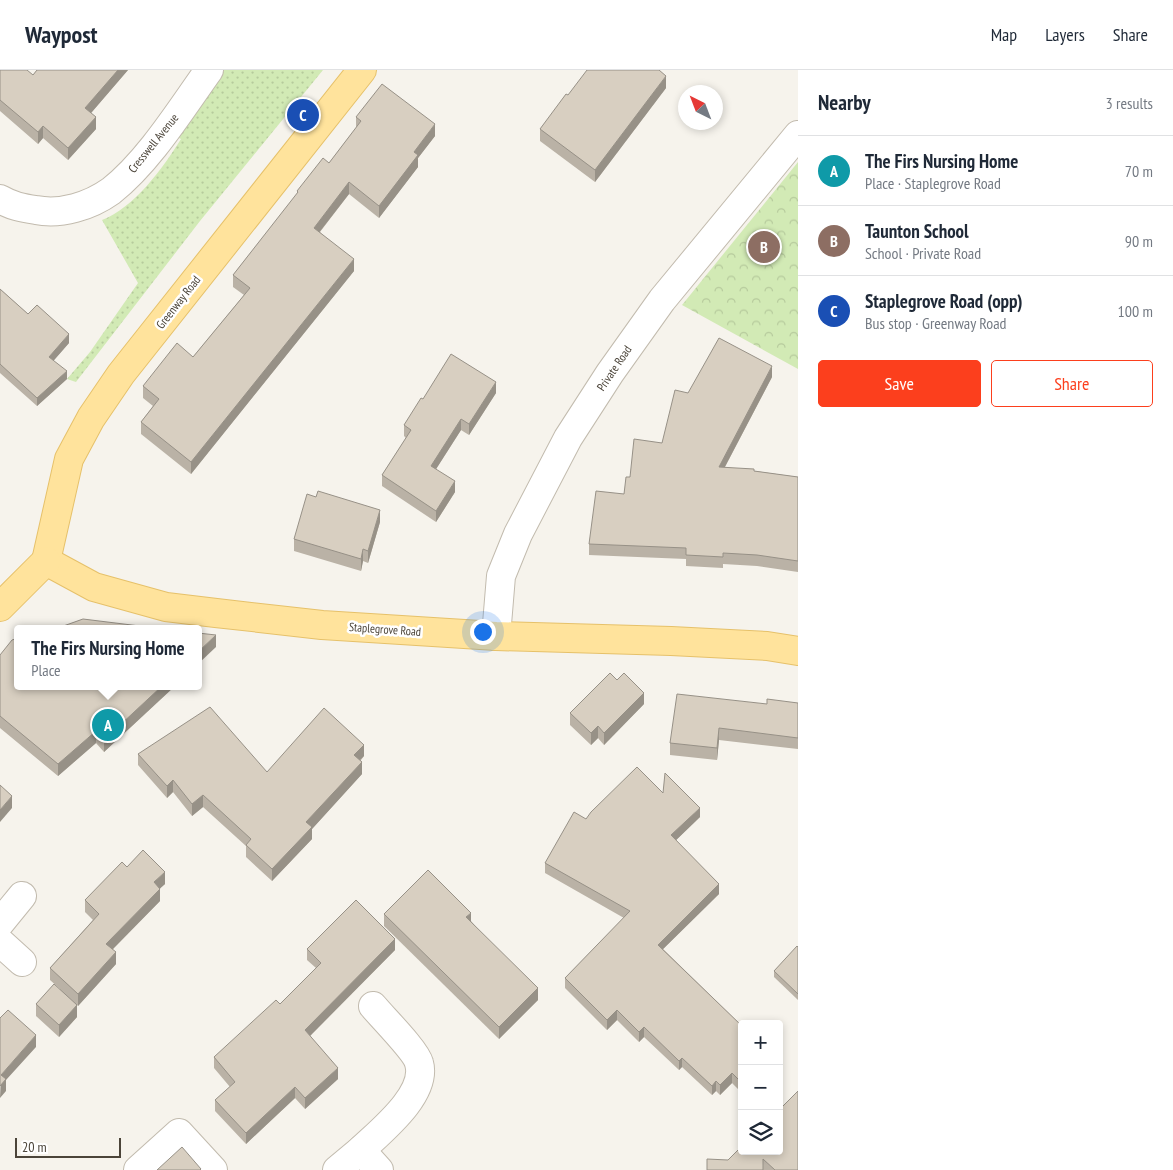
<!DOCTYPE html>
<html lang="en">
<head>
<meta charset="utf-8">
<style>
	:root { --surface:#fff; --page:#f2f2f3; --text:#1f2937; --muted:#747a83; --line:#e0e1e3; --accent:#fc3f1d }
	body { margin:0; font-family:"PT Sans Narrow",sans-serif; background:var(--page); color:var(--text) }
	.controls { position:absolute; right:15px; bottom:15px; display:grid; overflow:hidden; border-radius:5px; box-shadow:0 2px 8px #0003 }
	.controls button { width:45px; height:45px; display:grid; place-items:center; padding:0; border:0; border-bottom:1px solid var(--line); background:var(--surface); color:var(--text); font:25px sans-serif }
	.compass { position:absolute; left:678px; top:15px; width:45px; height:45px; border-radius:50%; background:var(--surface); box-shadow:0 2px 8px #0003; rotate:318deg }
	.scale { position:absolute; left:15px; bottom:12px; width:106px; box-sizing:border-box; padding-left:5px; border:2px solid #4b4439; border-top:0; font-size:14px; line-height:18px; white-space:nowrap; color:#4b4439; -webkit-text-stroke:4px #fff; paint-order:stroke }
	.you { position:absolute; left:482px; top:561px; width:18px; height:18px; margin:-12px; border:4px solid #fff; border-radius:50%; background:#1a73e8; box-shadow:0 0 0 8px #1a73e833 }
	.badge { display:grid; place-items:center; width:32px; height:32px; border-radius:50%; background:var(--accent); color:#fff; font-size:16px; font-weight:700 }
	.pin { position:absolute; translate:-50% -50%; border:2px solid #fff; box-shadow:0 1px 5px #0006 }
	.popup { position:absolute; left:14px; top:555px; width:188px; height:65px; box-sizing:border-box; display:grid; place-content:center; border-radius:5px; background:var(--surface); filter:drop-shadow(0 1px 4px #0005); font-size:16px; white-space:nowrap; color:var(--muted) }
	.popup b { font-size:19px; color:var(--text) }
	.popup::after { content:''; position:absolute; left:50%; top:100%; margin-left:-10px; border:10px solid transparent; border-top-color:var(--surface) }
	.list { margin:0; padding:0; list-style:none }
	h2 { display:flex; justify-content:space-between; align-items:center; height:65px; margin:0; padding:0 20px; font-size:21px }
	h2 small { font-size:16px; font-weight:400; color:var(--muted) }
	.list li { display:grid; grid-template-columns:32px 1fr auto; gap:15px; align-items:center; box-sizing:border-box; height:70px; padding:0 20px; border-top:1px solid var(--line) }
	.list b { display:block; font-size:19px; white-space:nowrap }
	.list p { margin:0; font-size:16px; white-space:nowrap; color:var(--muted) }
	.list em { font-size:16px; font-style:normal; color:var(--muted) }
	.actions { display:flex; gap:10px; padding:15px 20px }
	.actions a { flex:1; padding:11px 0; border:1px solid var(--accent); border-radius:5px; text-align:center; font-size:18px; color:var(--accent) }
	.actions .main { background:var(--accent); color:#fff }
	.icon { flex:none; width:28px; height:28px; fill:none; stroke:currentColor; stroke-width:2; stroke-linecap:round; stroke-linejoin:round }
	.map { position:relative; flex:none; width:798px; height:1100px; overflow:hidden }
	header { display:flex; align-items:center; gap:30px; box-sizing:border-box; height:70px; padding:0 25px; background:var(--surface); border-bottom:1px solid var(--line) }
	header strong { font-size:24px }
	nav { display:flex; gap:28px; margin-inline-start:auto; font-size:18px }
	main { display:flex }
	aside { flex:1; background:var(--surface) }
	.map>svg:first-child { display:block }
	.grass { fill:url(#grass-dots) }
	.forest { fill:url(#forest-crowns) }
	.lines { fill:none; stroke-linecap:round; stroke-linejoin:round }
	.minor-casing { stroke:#c2bbae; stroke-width:30 }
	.primary-casing { stroke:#e6c16a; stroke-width:30 }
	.minor { stroke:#fff; stroke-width:28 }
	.primary { stroke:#ffe39c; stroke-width:28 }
	.wall { fill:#bab2a6 }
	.shaded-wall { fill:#979187 }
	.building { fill:#d8cfc1; stroke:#979187 }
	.labels { text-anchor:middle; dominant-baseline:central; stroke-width:5; stroke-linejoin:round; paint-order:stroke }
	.street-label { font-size:12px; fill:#4b4439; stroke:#fff }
</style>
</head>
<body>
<header>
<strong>Waypost</strong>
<nav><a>Map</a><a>Layers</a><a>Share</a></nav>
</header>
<main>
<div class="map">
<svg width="798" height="1100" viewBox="0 0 798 1100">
	<defs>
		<pattern id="grass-dots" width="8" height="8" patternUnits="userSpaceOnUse" patternTransform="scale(1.25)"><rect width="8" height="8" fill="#d2eab5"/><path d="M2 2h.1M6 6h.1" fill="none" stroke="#b6ca9c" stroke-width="1.8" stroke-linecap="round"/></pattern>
		<pattern id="forest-crowns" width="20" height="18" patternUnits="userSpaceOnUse" patternTransform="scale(1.25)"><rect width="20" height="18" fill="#d2eab5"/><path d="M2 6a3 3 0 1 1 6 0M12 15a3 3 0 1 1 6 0" fill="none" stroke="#b6ca9c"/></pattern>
	</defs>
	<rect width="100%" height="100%" fill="#f6f3ec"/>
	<path class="grass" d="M 224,0 L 323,0 L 200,151 L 76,312 L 67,309 L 90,282 L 138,213 L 102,150 C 134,138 163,98 181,69 L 173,65 Z"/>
	<polygon class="forest" points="798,92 798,299 682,235"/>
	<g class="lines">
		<g class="minor-casing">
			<g id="minor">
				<path d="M 0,129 C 12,136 22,138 36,140 C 61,145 90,136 111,121 C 149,91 181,39 209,0"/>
				<polyline points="496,566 501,506 518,464 568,368 610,303 662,230 798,65"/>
				<polyline points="0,853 22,826"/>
				<polyline points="0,872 22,892"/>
				<path d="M 361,1080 C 381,1061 428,1024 419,993 C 416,981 383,948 373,936"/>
				<polyline points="138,1100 179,1063 213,1100"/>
				<polyline points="337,1100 361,1080 379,1100"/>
			</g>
		</g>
		<g class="primary-casing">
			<g id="primary">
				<polyline points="46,491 94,517 166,537 216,543 322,555 496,566 671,571 767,576 798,581"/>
				<polyline points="46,491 69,389 91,348 121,304 362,0"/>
				<polyline points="0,537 46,491"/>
			</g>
		</g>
		<use href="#minor" class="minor"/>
		<use href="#primary" class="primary"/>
	</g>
	<g class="wall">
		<polygon points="0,0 33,5 37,0 128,0 91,43 96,59 68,90 43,68 38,74 0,41"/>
		<polygon points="666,18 595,112 540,71 540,59 568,25"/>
		<polygon points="356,47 435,66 418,88 418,97 379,148 349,124 320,162 354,201 191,404 141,364 141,352 153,336 143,328 143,316 193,287 244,225 233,217 233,205 297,124 297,121 329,93 356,58"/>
		<polygon points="0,219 28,244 69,273 53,291 67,309 37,336 0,303"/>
		<polygon points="772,307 725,397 798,407 798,502 757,496 723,494 723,498 686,496 686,489 589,485 589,474 624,424 630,407 662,373 688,323"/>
		<polygon points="496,323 469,365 461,360 436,399 455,422 436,452 382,416 382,405 406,368 404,366 404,355 423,329"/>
		<polygon points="380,452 368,493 363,491 361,501 294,481 294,469"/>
		<polygon points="0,585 18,616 175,616 104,682 96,673 58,706 0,658"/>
		<polygon points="798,633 798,679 719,670 717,690 670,685 670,673 767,634"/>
		<polygon points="644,634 604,675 598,668 591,675 570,655 570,643"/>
		<polygon points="138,684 267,702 364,686 361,690 362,704 312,759 312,769 272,811 246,787 246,776 203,737 192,746 173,722 167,728 138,695"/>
		<polygon points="663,723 700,747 676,770 719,824 663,879 742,956 742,1015 738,1019 732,1013 720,1025 716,1021 712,1025 682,997 679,1000 644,967 639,972 617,950 607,960 565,918 565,908 624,848 545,803 545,793 586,749"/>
		<polygon points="127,797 165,814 160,818 160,831 113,879 116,894 78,936 77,935 77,947 59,967 36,946 36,934 60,919 50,910 50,898 93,850 85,842 85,830"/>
		<polygon points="384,844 471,851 538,930 499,969 384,856"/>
		<polygon points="798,877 798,930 774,907 774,901"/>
		<polygon points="307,879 395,880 310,966 338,1009 305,1039 295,1028 246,1074 215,1041 215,1030 230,1017 214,998 214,987 280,934 316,898 307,890"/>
		<polygon points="742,1081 798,1100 707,1100 728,1090"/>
	</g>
	<g class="shaded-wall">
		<polygon points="118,0 128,0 85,50 85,38"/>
		<polygon points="666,6 666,18 595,112 595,100"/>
		<polygon points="96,47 96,59 68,90 68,78"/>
		<polygon points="435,54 435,66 418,88 418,97 379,148 379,136 414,82"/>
		<polygon points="43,56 43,68 38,74 38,62"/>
		<polygon points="349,112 349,124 314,169 314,158"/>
		<polygon points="354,189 354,201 191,404 191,392"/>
		<polygon points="69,264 69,273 49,296 49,287"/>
		<polygon points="772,296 772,307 719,408 719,397"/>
		<polygon points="67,301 67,309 37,336 37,328"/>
		<polygon points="496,312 496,323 469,365 469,354"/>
		<polygon points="461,349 461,360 431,407 431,396"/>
		<polygon points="455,411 455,422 436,452 436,441"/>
		<polygon points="380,440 380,452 368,493 368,481"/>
		<polygon points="363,479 363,491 361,501 361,489"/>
		<polygon points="216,565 216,577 198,594 198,582"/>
		<polygon points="162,616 175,616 104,682 104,670"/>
		<polygon points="644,623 644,634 604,675 604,663"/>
		<polygon points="598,656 598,668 591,675 591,663"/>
		<polygon points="719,658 719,670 717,690 717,678"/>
		<polygon points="96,661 96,673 58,706 58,694"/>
		<polygon points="364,675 364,686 354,696 354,685"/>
		<polygon points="362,692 362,704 312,759 312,769 272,811 272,799 306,752"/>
		<polygon points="173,710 173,722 167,728 167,716"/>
		<polygon points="203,725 203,737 192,746 192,734"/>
		<polygon points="12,726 12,738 0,752 0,740"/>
		<polygon points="700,738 700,747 671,775 671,765"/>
		<polygon points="165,802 165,814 154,824 154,812"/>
		<polygon points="719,814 719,824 658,884 658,875"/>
		<polygon points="160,819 160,831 106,886 106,874"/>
		<polygon points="471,843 471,854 466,847"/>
		<polygon points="395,869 395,880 305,971 305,960"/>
		<polygon points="116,882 116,894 78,936 78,924"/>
		<polygon points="538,918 538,930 499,969 499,957"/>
		<polygon points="77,935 77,947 59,967 59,955"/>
		<polygon points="617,940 617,950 607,960 607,950"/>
		<polygon points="644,957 644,967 639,972 639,962"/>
		<polygon points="36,965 36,977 6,1010 6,1021 0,1028 1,1005"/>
		<polygon points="682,988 682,997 679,1000 679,991"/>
		<polygon points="338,998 338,1009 305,1039 305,1028"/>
		<polygon points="732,1003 732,1013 720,1025 720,1015"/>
		<polygon points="742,1005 742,1015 738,1019 738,1009"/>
		<polygon points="716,1011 716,1021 712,1025 712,1016"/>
		<polygon points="295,1017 295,1028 246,1074 246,1063"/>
	</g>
	<g class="building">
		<polygon points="0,0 27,0 33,5 37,0 118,0 85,38 96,47 68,78 43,56 38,62 0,30"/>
		<polygon points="587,0 659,0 666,6 595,100 540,59 566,24 568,25"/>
		<polygon points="382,14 435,54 414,82 418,85 379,136 349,112 314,158 354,189 191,392 141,352 159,329 143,316 177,273 193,287 250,218 233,205 298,122 297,121 323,88 329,93 361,51 356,47"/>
		<polygon points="0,219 28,244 37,235 69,264 49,287 67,301 37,328 0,294"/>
		<polygon points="719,268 772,296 719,397 754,399 754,401 798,407 798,491 757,485 723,483 723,487 686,485 686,478 589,474 596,421 624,424 626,407 630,407 634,369 662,373 675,320 688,323"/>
		<polygon points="451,284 496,312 469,354 461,349 431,396 455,411 436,441 382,405 411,360 404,355 421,328 423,329"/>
		<polygon points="318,421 380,440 368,481 363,479 361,489 294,469 307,424 316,427"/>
		<polygon points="83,549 164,559 55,559"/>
		<polygon points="198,563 216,565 198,582"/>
		<polygon points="18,568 18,616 162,616 104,670 96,661 58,694 0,646 0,585 12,570"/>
		<polygon points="610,603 617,610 624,603 644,623 604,663 598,656 591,663 570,643"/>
		<polygon points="677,624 767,634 767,629 798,633 798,668 719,658 717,678 670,673"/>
		<polygon points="210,637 267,702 324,638 364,675 354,685 362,692 306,752 312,757 272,799 246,775 251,769 203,725 192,734 173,710 167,716 138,684"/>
		<polygon points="637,697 663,723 665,703 700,738 671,765 719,814 658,875 742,956 742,1005 738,1009 732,1003 720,1015 716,1011 712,1016 682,988 679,991 644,957 639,962 617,940 607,950 565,908 630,841 545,793 574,742 586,749 591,742"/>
		<polygon points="0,715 12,726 0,740"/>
		<polygon points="143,780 165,802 154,812 160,819 106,874 116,882 78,924 50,898 99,844 85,830 122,792 127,797"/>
		<polygon points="428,800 471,843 466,847 538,918 499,957 384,844"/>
		<polygon points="356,830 395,869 305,960 338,998 305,1028 295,1017 246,1063 215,1030 235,1012 214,987 276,930 280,934 321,893 307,879"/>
		<polygon points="797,876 798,877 798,924 774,901"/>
		<polygon points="54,914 77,935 59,955 36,934"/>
		<polygon points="8,940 36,965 1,1005 6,1009 0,1016 0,948"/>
		<polygon points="798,1021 798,1100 775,1100 763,1089 763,1100 707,1100 707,1089 728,1090 742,1076 742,1081 779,1081 779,1040"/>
		<polygon points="182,1077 201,1099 200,1100 157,1100"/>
	</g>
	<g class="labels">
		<g class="street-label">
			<text transform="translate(153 73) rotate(-51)">Cresswell Avenue</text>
			<text transform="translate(178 232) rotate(-52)">Greenway Road</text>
			<text transform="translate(614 298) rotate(-56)">Private Road</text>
			<text transform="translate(385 559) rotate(4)">Staplegrove Road</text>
		</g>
	</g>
</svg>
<div class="controls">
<button>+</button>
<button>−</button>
<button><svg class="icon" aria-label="layers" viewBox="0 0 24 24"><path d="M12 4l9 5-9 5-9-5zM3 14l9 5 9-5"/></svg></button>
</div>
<svg class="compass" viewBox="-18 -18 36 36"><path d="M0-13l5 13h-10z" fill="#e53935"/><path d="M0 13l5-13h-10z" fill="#747a83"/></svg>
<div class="scale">20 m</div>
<div class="you"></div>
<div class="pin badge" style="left:108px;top:655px;background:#0f9aa8">A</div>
<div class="popup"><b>The Firs Nursing Home</b>Place</div>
<div class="pin badge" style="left:764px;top:177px;background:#8d6e63">B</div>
<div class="pin badge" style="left:303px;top:45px;background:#1a4fb4">C</div>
</div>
<aside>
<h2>Nearby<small>3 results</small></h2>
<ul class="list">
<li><span class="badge" style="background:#0f9aa8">A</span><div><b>The Firs Nursing Home</b><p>Place · Staplegrove Road</p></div><em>70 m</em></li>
<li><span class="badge" style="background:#8d6e63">B</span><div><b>Taunton School</b><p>School · Private Road</p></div><em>90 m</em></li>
<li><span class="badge" style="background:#1a4fb4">C</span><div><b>Staplegrove Road (opp)</b><p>Bus stop · Greenway Road</p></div><em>100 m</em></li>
</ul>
<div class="actions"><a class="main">Save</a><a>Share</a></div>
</aside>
</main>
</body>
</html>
